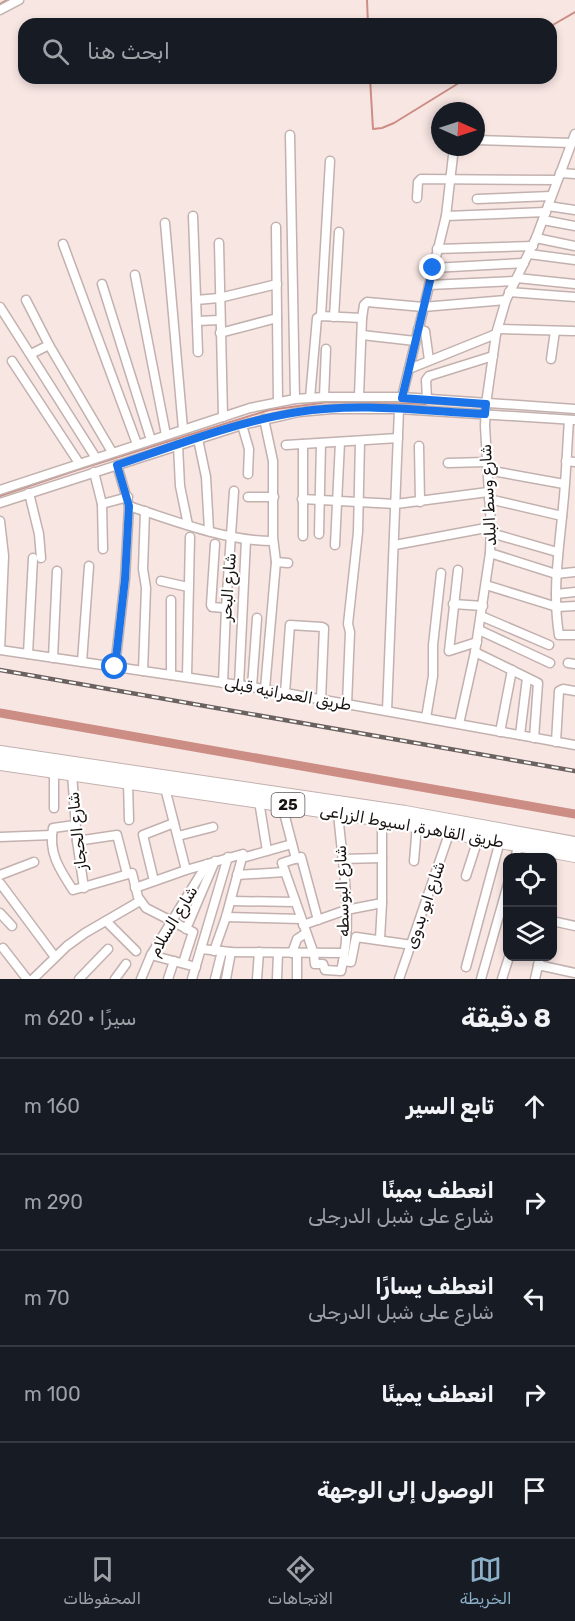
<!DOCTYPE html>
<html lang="ar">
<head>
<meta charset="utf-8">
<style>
	:root { --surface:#171b24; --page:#20242c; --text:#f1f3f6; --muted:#9ea1a6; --line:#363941; --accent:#8bb0c8 }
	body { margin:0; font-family:Rubik,"Noto Sans Arabic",sans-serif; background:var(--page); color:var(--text); direction:rtl }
	.controls { position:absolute; right:18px; bottom:18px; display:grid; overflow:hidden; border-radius:12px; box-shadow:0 3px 9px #0003 }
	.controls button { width:54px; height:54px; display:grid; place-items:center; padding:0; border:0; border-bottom:2px solid var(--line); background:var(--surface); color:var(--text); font:30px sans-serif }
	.compass { position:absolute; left:431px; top:102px; width:54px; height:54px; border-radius:50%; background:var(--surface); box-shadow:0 3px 9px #0003; rotate:93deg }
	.stop { position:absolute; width:18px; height:18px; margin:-14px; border:4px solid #1a73e8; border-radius:50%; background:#fff }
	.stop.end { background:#1a73e8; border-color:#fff; box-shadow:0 2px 6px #0008 }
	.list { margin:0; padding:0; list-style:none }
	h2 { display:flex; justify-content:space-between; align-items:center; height:78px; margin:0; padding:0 24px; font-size:26px }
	h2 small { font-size:20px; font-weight:400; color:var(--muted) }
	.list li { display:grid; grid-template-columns:39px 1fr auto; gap:18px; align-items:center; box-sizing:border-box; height:96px; padding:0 24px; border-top:2px solid var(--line) }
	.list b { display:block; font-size:22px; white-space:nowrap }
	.list p { margin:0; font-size:20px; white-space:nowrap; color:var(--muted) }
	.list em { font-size:20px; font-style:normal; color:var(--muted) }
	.icon { flex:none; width:33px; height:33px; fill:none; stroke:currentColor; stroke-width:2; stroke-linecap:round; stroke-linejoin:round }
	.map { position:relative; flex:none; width:575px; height:979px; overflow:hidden; direction:ltr }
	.search { position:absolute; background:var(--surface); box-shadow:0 3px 9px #0003; left:18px; right:18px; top:18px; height:66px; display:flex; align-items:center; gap:15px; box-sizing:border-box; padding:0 21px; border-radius:18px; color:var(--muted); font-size:22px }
	.sheet { height:558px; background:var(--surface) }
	nav { display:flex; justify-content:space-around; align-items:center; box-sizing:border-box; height:84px; border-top:2px solid var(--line); background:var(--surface); font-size:16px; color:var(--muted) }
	nav a { display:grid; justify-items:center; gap:3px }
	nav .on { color:var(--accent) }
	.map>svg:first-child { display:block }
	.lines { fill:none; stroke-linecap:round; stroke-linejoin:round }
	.stream { stroke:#cb8d84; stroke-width:2 }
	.canal { stroke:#cb8d84; stroke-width:9 }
	.minor-casing { stroke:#c2b1ae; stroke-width:11 }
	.trunk-casing { stroke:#c2b1ae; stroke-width:16 }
	.minor { stroke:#fff; stroke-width:8 }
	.trunk { stroke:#fff; stroke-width:14 }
	.rail-casing { stroke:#6b615f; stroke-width:4.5 }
	.rail { stroke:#fff; stroke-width:2; stroke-dasharray:7; stroke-linecap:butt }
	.route { stroke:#1a73e8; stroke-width:8 }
	.labels { text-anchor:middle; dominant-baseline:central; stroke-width:4.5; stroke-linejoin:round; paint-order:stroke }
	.shield { fill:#fff; stroke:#5d5858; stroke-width:1.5 }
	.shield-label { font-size:15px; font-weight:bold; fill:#171110 }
	.street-label { font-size:16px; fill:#171110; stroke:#fff }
</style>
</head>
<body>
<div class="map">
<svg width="575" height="979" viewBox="0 0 575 979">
	<rect width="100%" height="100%" fill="#f8e6e3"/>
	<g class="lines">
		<g class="stream">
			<polyline points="367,0 368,24"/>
			<polyline points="0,4 7,0"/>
			<polyline points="551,26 575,12"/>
			<polyline points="370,78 373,129 382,128 394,123 467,78"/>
			<polyline points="0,496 77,470 269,410 328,402 426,404"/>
		</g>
		<polyline class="canal" points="0,713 575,814"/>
		<g class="minor-casing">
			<g id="minor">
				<polyline points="0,10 19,0"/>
				<polyline points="290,135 295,399"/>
				<polyline points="476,140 571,143"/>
				<polyline points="560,173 575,174"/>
				<polyline points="417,198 418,182 421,179 557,180"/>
				<polyline points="477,199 551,196"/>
				<polyline points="548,206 575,210"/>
				<polyline points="193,216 198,352"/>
				<polyline points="446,216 546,212"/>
				<polyline points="543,220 575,226"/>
				<polyline points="165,223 183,429"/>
				<polyline points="276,227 278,402"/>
				<polyline points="536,238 575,246"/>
				<polyline points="219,243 223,417"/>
				<polyline points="63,244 137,444"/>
				<polyline points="437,249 533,246"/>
				<polyline points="529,254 575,260"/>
				<polyline points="433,268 524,263"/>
				<polyline points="135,275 166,435"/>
				<polyline points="517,278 575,284"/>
				<polyline points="102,284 151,440"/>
				<polyline points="429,285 515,281"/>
				<polyline points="509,292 575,297"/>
				<polyline points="26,300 49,345 112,452"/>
				<polyline points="196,300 219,298 277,284"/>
				<polyline points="0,307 96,458"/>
				<polyline points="321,316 330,161"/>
				<polyline points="334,317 339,232"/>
				<polyline points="197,321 220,320"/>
				<polyline points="418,329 425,331 429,360"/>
				<polyline points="498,329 573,331"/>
				<polyline points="220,333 277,318"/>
				<polyline points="362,335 415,341"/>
				<polyline points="31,354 49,345"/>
				<polyline points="551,359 555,331"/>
				<polyline points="12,361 79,463"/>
				<polyline points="409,369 496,334"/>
				<polyline points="359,396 362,318 364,305 367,302 423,307 506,300"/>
				<polyline points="324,397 326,349"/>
				<polyline points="402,397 446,216 454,147"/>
				<polyline points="310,398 317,318 321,316 362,318"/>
				<polyline points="427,399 426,380 429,376 493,356"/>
				<polyline points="264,419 273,461 273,537 276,562 265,689"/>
				<path d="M 569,420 C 567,449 566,478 563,507 C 559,550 552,592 559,635 L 575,635"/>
				<polyline points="242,425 249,449 248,474"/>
				<polyline points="198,439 206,477 209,530"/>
				<polyline points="178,445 180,486 188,525"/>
				<polyline points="286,445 398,438"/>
				<polyline points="419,446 420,502"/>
				<polyline points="566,461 575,462"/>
				<polyline points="448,463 486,462"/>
				<polyline points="487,470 564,484"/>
				<polyline points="94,472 102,504 103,549"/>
				<polyline points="0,490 250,408 295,399 324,397 402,397 575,409"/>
				<polyline points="29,493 39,534 41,558"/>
				<polyline points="248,497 274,497"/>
				<polyline points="302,499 396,504 488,492"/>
				<polyline points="489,499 562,516"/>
				<polyline points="0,503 242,425 299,412 332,409 399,409 575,420"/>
				<polyline points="102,504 128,497"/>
				<path d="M 129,506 C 174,521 226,541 273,541"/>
				<polyline points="0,521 4,556 0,650 252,687 575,745"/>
				<polyline points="491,533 557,552"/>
				<polyline points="319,534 321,443"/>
				<polyline points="303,536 303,444"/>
				<polyline points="215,544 211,605 212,607 226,608"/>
				<polyline points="335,545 340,442"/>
				<polyline points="395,545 491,527"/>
				<polyline points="490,553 556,574 575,572"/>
				<polyline points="276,562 288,563"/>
				<polyline points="458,570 449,651 477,642"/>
				<polyline points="161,581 188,587"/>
				<polyline points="486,585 557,607 575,606"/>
				<polyline points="556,594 575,592"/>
				<polyline points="453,604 483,606"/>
				<polyline points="481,616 549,645"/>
				<polyline points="479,630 550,663"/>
				<polyline points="475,652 538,683 534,738"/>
				<polyline points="28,654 33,558"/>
				<polyline points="53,658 57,571"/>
				<polyline points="82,662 89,566"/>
				<polyline points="568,663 575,664"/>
				<polyline points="115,667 125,579 129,506 117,465"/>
				<polyline points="143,671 146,588 143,569 145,511"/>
				<polyline points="171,675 171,600"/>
				<polyline points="187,677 190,537"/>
				<polyline points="223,683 226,608 234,491"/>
				<polyline points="239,685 246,540"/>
				<polyline points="252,687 257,618"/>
				<polyline points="285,693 290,625 322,627 324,628 321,700"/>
				<polyline points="347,704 350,632 348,624 358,532 360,441"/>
				<polyline points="387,711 399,409"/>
				<polyline points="426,718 433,676 433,645 441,573"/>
				<polyline points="459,724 475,652 490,553 491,527 485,426 486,404 496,334 506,300 536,238 575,134"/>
				<polyline points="500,732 512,670"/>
				<polyline points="520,735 527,678"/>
				<polyline points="556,742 559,691 563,689 575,691"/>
				<polyline points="72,774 77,841 84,888"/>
				<polyline points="128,782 129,820"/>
				<polyline points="165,788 186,870"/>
				<polyline points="259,801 267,851"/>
				<polyline points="282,805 296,859"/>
				<polyline points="54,808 54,772"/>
				<path d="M 75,825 L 53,828 C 48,853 60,870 73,890 L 132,873 L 138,897 L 146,908 L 193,932 L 183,963"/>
				<polyline points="178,836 213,827"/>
				<polyline points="0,837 52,835"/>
				<polyline points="77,841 117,835 127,874"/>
				<polyline points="242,858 292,844"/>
				<polyline points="515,858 519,844"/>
				<polyline points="342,859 382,858"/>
				<polyline points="414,861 417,825"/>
				<polyline points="0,875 34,862"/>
				<polyline points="237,875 285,872"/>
				<polyline points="466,876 479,836"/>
				<polyline points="154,881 143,835 174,823"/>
				<polyline points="0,883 55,957"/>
				<polyline points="135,888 186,870 243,854 226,917 214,951"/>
				<polyline points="231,901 295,902"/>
				<polyline points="0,913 12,926"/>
				<polyline points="226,917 301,919"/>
				<path d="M 318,920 L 301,857 L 282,863 L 314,954 L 315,964 L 323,964 L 325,970 L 341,971 C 354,921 342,863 338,812"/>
				<polyline points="106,921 136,951"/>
				<polyline points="552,921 575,926"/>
				<polyline points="303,925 346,910 382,903"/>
				<polyline points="186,929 215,861"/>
				<polyline points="380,939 382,903 382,819"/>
				<polyline points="3,948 27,979"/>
				<polyline points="201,949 231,952 343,953"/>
				<polyline points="292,953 297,939 306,933"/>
				<polyline points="151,955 196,967"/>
				<polyline points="343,961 351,962 356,937 412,945"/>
				<polyline points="538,965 575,973"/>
				<polyline points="466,967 500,841"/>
				<polyline points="33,979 67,946 85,933 140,901"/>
				<polyline points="79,979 108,949"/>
				<polyline points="115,979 126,964"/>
				<polyline points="141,979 151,955 207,864"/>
				<polyline points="168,979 174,961"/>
				<polyline points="192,979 228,857"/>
				<polyline points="215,979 222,951"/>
				<polyline points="226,979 231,952"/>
				<polyline points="257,979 259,952"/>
				<polyline points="277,979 278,953"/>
				<polyline points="297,979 297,953"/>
				<polyline points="399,979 450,831"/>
				<polyline points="481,979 508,884"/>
				<polyline points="502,979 509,957"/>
				<polyline points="535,979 540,957"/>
			</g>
		</g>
		<g class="trunk-casing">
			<g id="trunk">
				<polyline points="0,753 405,813 575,844"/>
				<polyline points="0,763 382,819 575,855"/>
			</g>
		</g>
		<use href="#minor" class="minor"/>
		<use href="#trunk" class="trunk"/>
		<g class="rail-casing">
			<polyline id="rail" points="0,670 575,771"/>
		</g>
		<use href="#rail" class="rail"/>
	</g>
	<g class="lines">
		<path class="route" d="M 115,667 L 125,579 L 129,506 L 117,465 C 174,446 239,421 298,412 C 359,402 423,411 485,414 L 486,404 L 402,398 L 433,268"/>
	</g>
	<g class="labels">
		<rect class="shield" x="271.5" y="793" width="33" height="24" rx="4.5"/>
		<g class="shield-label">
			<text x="288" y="805">25</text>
		</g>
		<g class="street-label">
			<text transform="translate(488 495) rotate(-93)">شارع وسط البلد</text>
			<text transform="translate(228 587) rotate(-86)">شارع البحر</text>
			<text transform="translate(288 694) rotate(10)">طريق العمرانيه قبلى</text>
			<text transform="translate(412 826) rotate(10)">طريق القاهرة, اسيوط الزراعى</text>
			<text transform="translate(77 831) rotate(-96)">شارع الحجاز</text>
			<text transform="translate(342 891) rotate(-92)">شارع البوسطه</text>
			<text transform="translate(425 905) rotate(-71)">شارع ابو بدوى</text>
			<text transform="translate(173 921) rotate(-59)">شارع السلام</text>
		</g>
	</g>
</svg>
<div class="controls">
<button><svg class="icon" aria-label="locate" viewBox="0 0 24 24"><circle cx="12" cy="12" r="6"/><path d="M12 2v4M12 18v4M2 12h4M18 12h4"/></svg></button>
<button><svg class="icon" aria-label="layers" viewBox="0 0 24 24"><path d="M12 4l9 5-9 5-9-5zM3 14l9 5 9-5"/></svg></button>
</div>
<svg class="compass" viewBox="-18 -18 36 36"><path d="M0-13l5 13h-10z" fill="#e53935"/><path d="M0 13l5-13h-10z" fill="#9ea1a6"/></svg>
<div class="stop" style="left:115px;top:667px"></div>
<div class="stop end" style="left:433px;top:268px"></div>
<div class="search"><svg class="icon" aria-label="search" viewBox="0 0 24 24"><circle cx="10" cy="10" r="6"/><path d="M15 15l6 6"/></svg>ابحث هنا</div>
</div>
<section class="sheet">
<h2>8 دقيقة<small>سيرًا · 620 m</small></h2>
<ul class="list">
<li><svg class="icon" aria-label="ahead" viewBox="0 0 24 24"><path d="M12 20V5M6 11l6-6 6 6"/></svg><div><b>تابع السير</b></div><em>160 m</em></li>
<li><svg class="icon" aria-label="right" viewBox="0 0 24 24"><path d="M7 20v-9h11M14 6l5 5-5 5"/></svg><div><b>انعطف يمينًا</b><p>شارع على شبل الدرجلى</p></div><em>290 m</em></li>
<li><svg class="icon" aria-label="left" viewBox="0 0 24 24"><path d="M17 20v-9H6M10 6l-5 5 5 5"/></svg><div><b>انعطف يسارًا</b><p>شارع على شبل الدرجلى</p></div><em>70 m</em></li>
<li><svg class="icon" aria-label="right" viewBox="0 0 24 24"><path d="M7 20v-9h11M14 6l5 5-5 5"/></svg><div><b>انعطف يمينًا</b></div><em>100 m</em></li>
<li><svg class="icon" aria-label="arrive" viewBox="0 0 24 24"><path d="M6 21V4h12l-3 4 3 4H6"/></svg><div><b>الوصول إلى الوجهة</b></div></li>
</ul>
</section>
<nav>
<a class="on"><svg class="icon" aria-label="map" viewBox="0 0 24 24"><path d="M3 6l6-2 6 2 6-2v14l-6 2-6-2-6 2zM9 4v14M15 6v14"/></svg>الخريطة</a>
<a><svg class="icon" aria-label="directions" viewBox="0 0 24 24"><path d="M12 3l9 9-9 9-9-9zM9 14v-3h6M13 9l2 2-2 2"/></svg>الاتجاهات</a>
<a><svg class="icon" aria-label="saved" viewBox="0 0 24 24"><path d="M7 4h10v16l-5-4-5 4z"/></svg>المحفوظات</a>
</nav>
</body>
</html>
